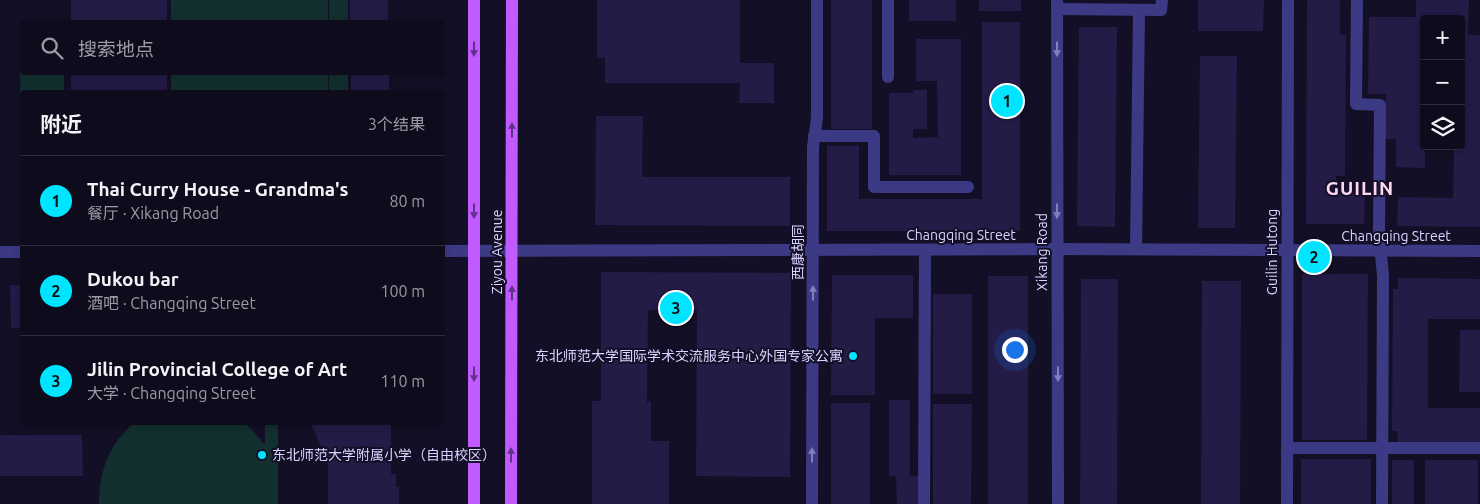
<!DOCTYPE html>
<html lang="zh">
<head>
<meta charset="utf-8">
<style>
	:root { --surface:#0e0b1c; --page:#1c1929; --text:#f1f3f6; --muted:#9b9ba3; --line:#2e2b3b; --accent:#00e5ff }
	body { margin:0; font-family:Ubuntu,"Noto Sans SC",sans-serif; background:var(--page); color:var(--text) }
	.controls { position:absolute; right:15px; top:15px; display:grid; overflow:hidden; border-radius:5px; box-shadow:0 2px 12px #0003 }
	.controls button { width:45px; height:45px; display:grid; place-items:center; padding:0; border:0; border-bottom:1px solid var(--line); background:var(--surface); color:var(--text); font:25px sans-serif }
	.you { position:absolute; left:1014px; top:349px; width:18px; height:18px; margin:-12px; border:4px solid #fff; border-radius:50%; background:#1a73e8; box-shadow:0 0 0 8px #1a73e833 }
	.badge { display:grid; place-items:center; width:32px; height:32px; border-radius:50%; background:var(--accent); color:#111; font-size:16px; font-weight:700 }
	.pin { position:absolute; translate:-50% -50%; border:2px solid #fff; box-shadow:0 1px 5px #0006 }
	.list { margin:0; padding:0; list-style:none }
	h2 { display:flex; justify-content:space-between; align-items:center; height:65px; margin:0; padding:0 20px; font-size:21px }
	h2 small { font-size:16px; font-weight:400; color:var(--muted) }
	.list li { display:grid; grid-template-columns:32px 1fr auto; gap:15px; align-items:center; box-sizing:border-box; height:90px; padding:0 20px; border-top:1px solid var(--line) }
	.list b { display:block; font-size:19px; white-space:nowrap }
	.list p { margin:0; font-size:16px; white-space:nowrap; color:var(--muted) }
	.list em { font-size:16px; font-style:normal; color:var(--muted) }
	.icon { flex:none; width:28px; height:28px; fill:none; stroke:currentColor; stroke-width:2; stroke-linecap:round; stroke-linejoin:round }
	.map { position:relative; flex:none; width:1480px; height:504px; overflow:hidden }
	.search { position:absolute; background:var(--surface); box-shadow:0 2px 12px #0003; left:20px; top:20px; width:425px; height:55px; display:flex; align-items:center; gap:12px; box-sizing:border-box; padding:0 18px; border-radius:5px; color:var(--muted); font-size:19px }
	.panel { position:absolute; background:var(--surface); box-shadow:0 2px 12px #0003; left:20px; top:90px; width:425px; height:335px; border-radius:5px }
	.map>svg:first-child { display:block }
	.green { fill:#12302f }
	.building { fill:#241b47 }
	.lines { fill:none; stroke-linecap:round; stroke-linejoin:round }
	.minor { stroke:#3d3a85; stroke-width:12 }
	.major { stroke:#c25bff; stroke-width:12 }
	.oneway { fill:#623188 }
	.oneway2 { fill:#837fbc }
	.poi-dot { fill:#00e5ff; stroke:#130f26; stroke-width:2 }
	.labels { text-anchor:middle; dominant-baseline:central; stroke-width:4; stroke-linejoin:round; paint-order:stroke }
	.street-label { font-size:14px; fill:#d9d4ff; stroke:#130f26 }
	.poi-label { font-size:14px; fill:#d9d4ff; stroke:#130f26; text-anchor:end }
	.district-label { font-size:19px; font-weight:bold; letter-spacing:1px; fill:#ffd6f0; stroke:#130f26 }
</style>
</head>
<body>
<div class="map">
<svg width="1480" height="504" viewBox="0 0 1480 504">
	<rect width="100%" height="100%" fill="#130f26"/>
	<g class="green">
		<rect x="171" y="0" width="157" height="22"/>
		<rect x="329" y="0" width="19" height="22"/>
		<polygon points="20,59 22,59 22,72 64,73 64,92 22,92 22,211 21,211"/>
		<rect x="171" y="73" width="157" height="19"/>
		<rect x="329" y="73" width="19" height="19"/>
		<path d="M 134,423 L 244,423 L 252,430 L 265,445 L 265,423 L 278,423 L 278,504 L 99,504 C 99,471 109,444 134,423 Z"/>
	</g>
	<g class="building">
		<rect x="71" y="0" width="96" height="22"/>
		<rect x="350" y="0" width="38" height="22"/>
		<polygon points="597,0 740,0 740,63 774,63 774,103 739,103 740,83 605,83 605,58 597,58"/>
		<rect x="831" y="0" width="41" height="129"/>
		<rect x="909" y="0" width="47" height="21"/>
		<rect x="979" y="0" width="42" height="11"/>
		<polygon points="1198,0 1264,0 1263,31 1198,31"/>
		<polygon points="1307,0 1340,0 1340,35 1346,35 1345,176 1336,176 1336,189 1365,189 1364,224 1306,224"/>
		<polygon points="1416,0 1469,0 1468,35 1480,35 1480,227 1397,226 1398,197 1453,198 1454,146 1461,146 1461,19 1424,19 1425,168 1396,167 1396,139 1385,139 1386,94 1368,94 1369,17 1416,17"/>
		<polygon points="982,22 1020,22 1020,231 827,231 827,146 859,146 859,199 982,199"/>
		<polygon points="1079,27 1117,27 1115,227 1077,226"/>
		<polygon points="916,39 961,39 961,175 889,175 889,93 913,93 913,90 927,90 927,129 913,129 913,138 938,137 937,81 916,81"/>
		<polygon points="1200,56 1237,56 1235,228 1198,228"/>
		<rect x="71" y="72" width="96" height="20"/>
		<rect x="351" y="72" width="38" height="20"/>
		<polygon points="596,116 643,116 642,177 790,177 790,226 595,225"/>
		<polygon points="601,272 791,273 790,477 696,476 697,310 648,310 647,402 651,402 651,441 669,441 669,504 592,504 592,401 601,401"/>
		<polygon points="1302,274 1368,274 1367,440 1302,440"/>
		<polygon points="832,275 913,275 913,318 875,318 875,395 831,395"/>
		<rect x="988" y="276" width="40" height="228"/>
		<polygon points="1398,278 1480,279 1480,319 1428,319 1428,408 1480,408 1480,443 1398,442 1397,431 1392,431 1393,289 1398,289"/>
		<polygon points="1081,279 1118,279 1117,504 1080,504"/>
		<polygon points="1202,281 1241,281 1240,504 1201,504"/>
		<polygon points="10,285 22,285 22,328 11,328"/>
		<rect x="933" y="294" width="39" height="100"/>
		<polygon points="1460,330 1480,330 1480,392 1459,392"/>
		<polygon points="889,400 910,400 910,476 919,476 918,504 897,504 896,476 889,476"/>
		<rect x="831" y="403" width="39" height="101"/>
		<polygon points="933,404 972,404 971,504 933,504"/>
		<polygon points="310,422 391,422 391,474 396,474 396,487 399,487 399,504 328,504 328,461"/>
		<polygon points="0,435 82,435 83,476 0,476"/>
		<rect x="1301" y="459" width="70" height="45"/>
		<rect x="1392" y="460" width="22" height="44"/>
		<rect x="1425" y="460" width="53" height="44"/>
	</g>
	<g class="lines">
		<g class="minor">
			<polyline points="1057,0 1058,504"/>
			<polyline points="1357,0 1356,104 1380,105 1379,233 1383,276 1382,504"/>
			<polyline points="1057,9 1161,10 1162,0"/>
			<polyline points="888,77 888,0"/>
			<polyline points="814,136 874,136 874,187 968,187"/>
			<polyline points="1136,249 1139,10"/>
			<polyline points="442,251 1057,249 1480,251"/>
			<polyline points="0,252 22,252"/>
			<polyline points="1287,448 1480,448"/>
			<polyline points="812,504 813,147 817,118 817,0"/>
			<polyline points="924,504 925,250"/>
			<polyline points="1287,504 1288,0"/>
		</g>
		<g class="major">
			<polyline points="474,504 474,0"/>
			<polyline points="511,504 512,0"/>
		</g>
	</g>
	<defs><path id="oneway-solid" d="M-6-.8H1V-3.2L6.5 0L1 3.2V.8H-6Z" transform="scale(1.25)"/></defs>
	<g class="oneway">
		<use href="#oneway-solid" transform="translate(474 49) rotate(90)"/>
		<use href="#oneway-solid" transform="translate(512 130) rotate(-90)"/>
		<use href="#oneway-solid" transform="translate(474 211) rotate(90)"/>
		<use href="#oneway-solid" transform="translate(512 293) rotate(-90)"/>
		<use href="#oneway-solid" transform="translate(474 374) rotate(90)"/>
		<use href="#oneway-solid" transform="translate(511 455) rotate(-90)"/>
	</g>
	<g class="oneway2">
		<use href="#oneway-solid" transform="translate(1057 49) rotate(90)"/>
		<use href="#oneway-solid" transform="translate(1057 211) rotate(90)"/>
		<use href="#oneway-solid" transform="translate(813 293) rotate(-90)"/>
		<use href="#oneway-solid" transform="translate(1058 374) rotate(90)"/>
		<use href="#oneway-solid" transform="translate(812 455) rotate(-90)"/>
	</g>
	<g class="poi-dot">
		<circle cx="853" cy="356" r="5"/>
		<circle cx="262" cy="455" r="5"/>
	</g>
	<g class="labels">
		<g class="street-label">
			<text x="961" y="235">Changqing Street</text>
			<text x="1396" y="236">Changqing Street</text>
			<text transform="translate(497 252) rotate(-90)">Ziyou Avenue</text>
			<text transform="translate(798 252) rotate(-90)">西康胡同</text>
			<text transform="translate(1042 252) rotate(-90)">Xikang Road</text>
			<text transform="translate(1272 252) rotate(-90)">Guilin Hutong</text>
		</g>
		<g class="poi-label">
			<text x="843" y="356">东北师范大学国际学术交流服务中心外国专家公寓</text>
			<text x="272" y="455" text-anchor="start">东北师范大学附属小学（自由校区）</text>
		</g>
		<g class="district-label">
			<text x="1360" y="188">GUILIN</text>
		</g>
	</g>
</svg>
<div class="controls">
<button>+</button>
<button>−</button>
<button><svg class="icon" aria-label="layers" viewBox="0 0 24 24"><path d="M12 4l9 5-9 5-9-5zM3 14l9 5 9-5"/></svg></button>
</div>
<div class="you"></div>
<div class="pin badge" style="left:1007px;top:101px">1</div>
<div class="pin badge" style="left:1314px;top:257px">2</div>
<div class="pin badge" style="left:676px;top:308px">3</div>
<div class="search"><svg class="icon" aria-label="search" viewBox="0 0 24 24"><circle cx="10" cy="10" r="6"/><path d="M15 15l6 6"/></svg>搜索地点</div>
<section class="panel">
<h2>附近<small>3个结果</small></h2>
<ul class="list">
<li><span class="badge">1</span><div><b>Thai Curry House - Grandma's</b><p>餐厅 · Xikang Road</p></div><em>80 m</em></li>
<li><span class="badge">2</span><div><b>Dukou bar</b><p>酒吧 · Changqing Street</p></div><em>100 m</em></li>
<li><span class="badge">3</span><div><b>Jilin Provincial College of Art</b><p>大学 · Changqing Street</p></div><em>110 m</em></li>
</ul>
</section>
</div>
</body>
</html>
